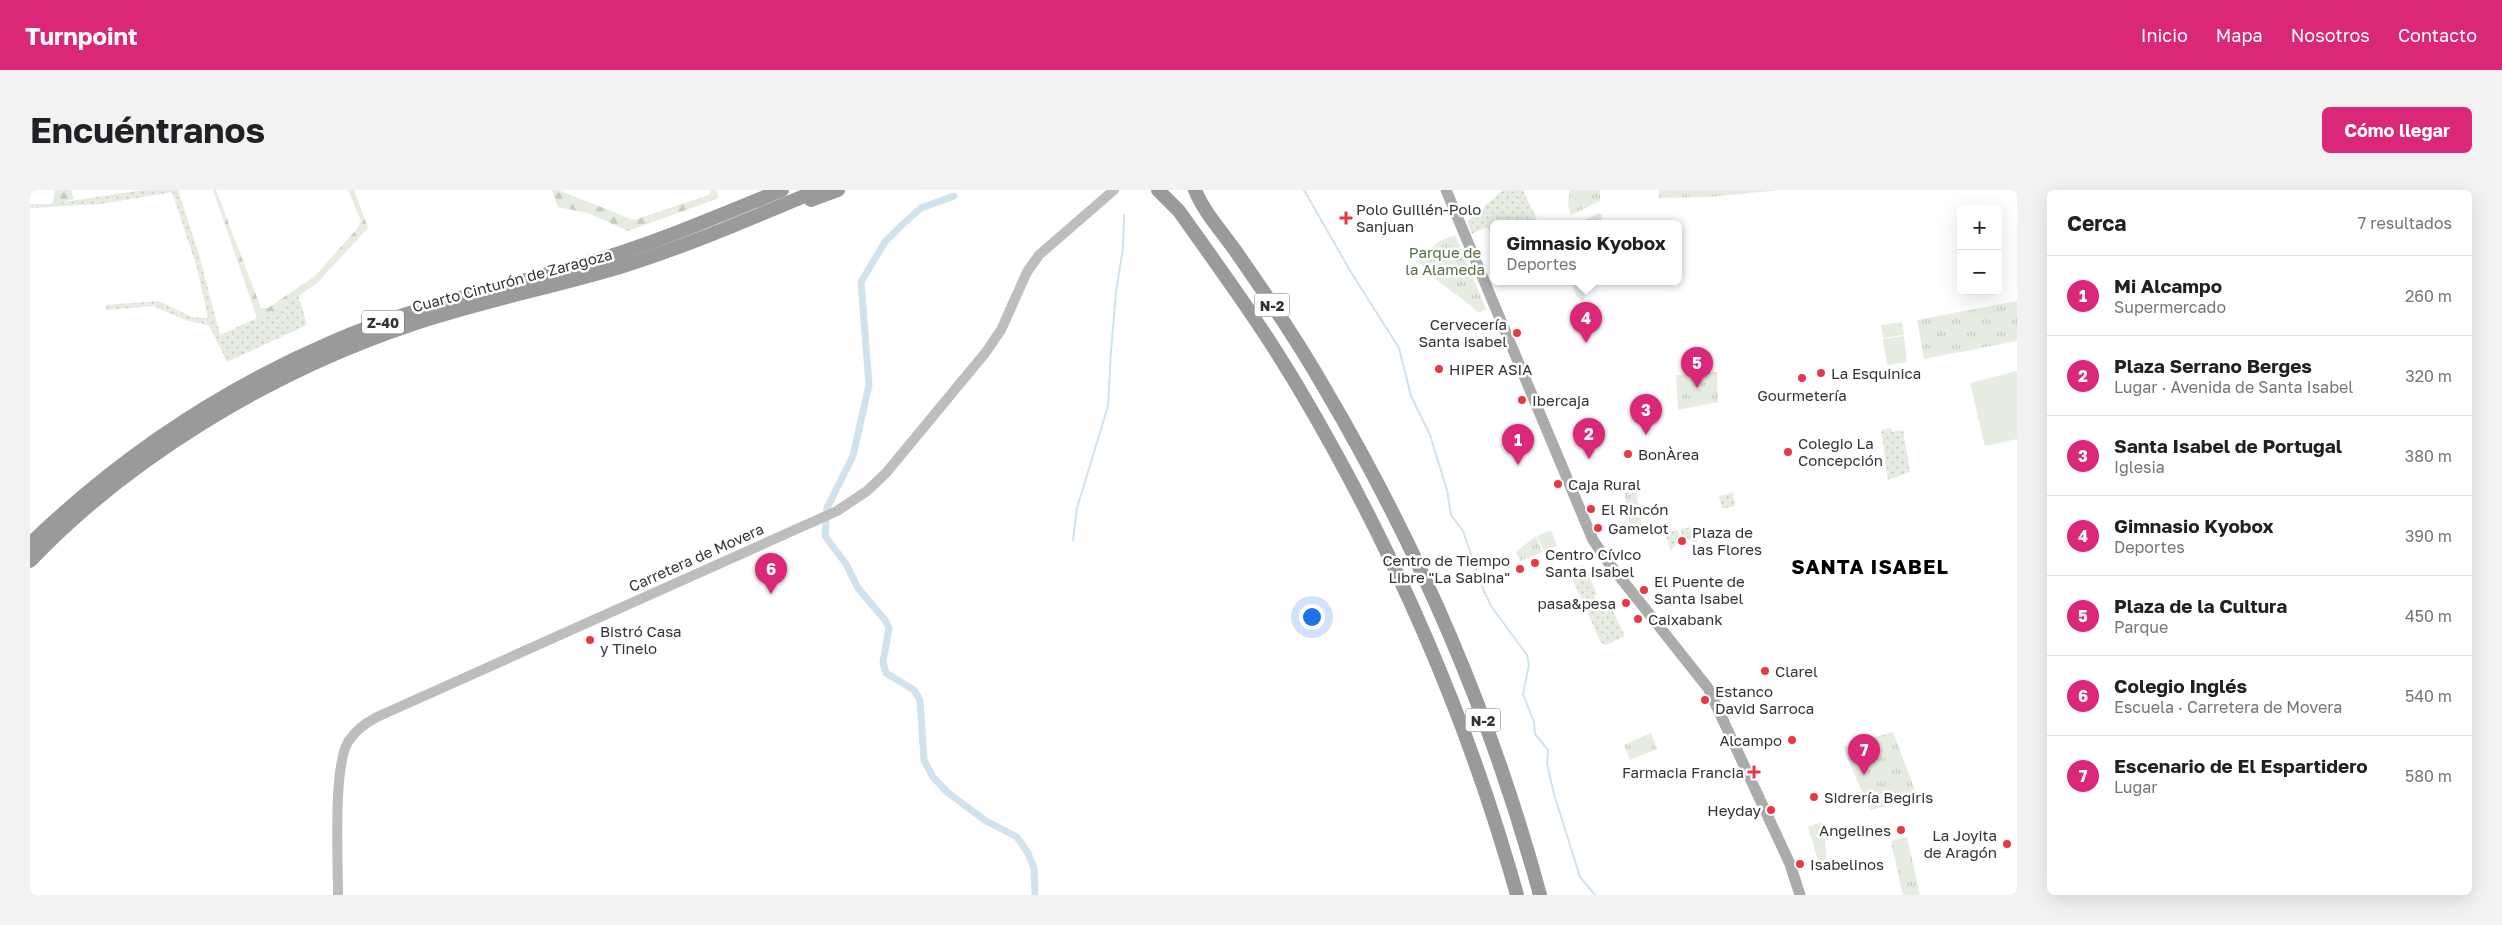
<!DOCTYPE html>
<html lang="es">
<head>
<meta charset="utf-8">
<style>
	:root { --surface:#fff; --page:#f2f2f2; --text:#202124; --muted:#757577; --line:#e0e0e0; --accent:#db2777 }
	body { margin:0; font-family:"Golos Text",sans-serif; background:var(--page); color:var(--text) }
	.controls { position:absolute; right:15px; top:15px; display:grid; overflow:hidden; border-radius:8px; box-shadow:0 5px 20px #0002 }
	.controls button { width:45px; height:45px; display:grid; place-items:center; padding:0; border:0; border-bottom:1px solid var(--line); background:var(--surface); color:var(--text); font:25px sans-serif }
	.you { position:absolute; left:1281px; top:426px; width:18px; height:18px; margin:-12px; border:4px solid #fff; border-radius:50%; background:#1a73e8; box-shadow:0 0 0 8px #1a73e833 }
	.badge { display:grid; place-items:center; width:32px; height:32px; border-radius:50%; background:var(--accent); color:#fff; font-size:16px; font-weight:700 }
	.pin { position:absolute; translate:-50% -41px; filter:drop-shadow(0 1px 2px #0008) }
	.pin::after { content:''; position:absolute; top:26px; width:18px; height:15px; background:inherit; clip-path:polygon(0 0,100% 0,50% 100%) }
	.popup { position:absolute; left:1460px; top:30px; width:192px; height:65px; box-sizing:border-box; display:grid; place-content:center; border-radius:8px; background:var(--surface); filter:drop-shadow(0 1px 4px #0005); font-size:16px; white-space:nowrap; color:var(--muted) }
	.popup b { font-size:19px; color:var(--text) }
	.popup::after { content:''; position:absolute; left:50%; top:100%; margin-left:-10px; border:10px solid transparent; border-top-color:var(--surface) }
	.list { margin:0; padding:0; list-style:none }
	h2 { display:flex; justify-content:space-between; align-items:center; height:65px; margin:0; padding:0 20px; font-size:21px }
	h2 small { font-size:16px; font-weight:400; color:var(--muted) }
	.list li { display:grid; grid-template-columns:32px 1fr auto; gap:15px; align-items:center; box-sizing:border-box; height:80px; padding:0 20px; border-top:1px solid var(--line) }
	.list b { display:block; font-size:19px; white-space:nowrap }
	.list p { margin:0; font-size:16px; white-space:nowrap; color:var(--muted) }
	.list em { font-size:16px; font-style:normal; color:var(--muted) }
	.map { position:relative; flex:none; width:1987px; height:705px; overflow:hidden; border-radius:8px }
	header { display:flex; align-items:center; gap:30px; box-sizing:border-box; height:70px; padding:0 25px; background:var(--accent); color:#fff }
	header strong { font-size:24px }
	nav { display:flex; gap:28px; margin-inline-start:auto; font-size:18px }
	.intro { display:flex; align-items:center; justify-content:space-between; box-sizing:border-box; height:120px; padding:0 30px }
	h1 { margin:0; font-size:35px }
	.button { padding:12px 22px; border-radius:8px; background:var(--accent); color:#fff; font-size:18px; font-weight:700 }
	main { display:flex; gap:30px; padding:0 30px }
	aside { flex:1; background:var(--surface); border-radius:8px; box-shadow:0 5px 20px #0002 }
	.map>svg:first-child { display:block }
	.grass { fill:url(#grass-dots) }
	.forest { fill:url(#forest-firs) }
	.park { fill:url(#park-tufts) }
	.garden { fill:#e6ecdf }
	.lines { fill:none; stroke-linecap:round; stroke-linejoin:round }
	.stream { stroke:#cfe2ee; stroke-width:2 }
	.canal { stroke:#cfe2ee; stroke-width:7 }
	.secondary { stroke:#bdbdbd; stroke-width:10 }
	.primary { stroke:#ababab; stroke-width:11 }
	.highway { stroke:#9a9a9a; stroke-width:14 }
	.poi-dot { fill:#e63946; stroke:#fff; stroke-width:2 }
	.labels { text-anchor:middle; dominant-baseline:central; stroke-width:5; stroke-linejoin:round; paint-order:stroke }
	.shield { fill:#fff; stroke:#707070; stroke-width:1 }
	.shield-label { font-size:14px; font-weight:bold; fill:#333 }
	.poi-label { font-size:15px; fill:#333; stroke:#fff; text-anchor:start }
	.park-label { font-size:15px; fill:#56703f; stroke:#fff }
	.street-label { font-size:15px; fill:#333; stroke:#fff }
	.district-label { font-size:20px; font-weight:bold; letter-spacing:1px; fill:#000; stroke:#fff }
</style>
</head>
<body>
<header>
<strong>Turnpoint</strong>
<nav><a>Inicio</a><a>Mapa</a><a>Nosotros</a><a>Contacto</a></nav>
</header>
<div class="intro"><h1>Encuéntranos</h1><a class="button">Cómo llegar</a></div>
<main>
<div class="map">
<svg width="1987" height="705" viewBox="0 0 1987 705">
	<defs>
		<pattern id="grass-dots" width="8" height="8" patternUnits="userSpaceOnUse" patternTransform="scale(1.25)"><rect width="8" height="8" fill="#e6ecdf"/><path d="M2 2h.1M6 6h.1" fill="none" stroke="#c6cbc0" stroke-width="1.8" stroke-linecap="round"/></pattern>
		<pattern id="forest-firs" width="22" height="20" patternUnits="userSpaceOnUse" patternTransform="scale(1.25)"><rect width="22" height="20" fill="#e6ecdf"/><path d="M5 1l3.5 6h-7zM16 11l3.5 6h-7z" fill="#c6cbc0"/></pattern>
		<pattern id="park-tufts" width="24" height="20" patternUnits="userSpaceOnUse" patternTransform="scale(1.25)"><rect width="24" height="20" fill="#e6ecdf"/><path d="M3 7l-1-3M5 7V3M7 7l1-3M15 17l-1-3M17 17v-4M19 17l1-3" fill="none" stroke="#c6cbc0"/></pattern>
	</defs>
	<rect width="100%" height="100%" fill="#fff"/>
	<g class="grass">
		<polygon points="114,0 148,0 169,64 190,145 227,128 241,124 268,104 277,135 197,172 179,135 158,131 123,116 76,120 76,115 128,111 162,127 178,128 167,78 142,2 71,14 0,18 0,14 19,14"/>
		<polygon points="1473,0 1493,0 1509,34 1464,34 1463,50 1458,37 1442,44 1437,31"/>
		<polygon points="1861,238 1862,242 1873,240 1880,282 1858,290 1851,240"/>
		<polygon points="1703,303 1705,316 1692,319 1689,306"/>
		<polygon points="1663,337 1664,338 1667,353 1653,348 1650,339"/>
		<polygon points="1648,340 1650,348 1641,361 1635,343"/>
		<polygon points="1553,375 1567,404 1564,406 1572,422 1581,418 1595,446 1576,455 1571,453 1542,388 1543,379"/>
	</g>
	<g class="forest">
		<polygon points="25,0 41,0 44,9 23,14"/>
		<polygon points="183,0 186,0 231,118 238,118 285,86 327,39 331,31 318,0 324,0 338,38 286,94 241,124 227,128"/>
		<polygon points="522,0 528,0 604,30 679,5 681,0 686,0 689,8 598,41 558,23 528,17"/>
	</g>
	<g class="park">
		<polygon points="1540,0 1570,0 1570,11 1541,25 1538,15"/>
		<polygon points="1629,0 1751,0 1680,7 1629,8"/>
		<polygon points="1569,23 1572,25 1572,34 1547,34"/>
		<path d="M 1425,45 L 1456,119 L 1448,123 C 1434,107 1415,99 1401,84 C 1395,79 1394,75 1386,71 L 1410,51 Z"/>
		<polygon points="1541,92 1568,92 1552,111 1548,108"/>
		<polygon points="1987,111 1987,151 1894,169 1887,130"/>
		<polygon points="1687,182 1688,212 1648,220 1646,185"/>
		<polygon points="1605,293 1612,337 1601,339 1593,295"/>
		<polygon points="1506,346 1512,362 1490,371 1486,362"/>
		<polygon points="1863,542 1888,608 1840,620 1813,557"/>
		<polygon points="1621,543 1627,559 1600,570 1594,555"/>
		<polygon points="1877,647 1890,705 1873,705 1861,651"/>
	</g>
	<g class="garden">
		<polygon points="1872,132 1874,145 1853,148 1851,135"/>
		<polygon points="1874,146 1877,172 1857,175 1853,149"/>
		<polygon points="1987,181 1987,249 1955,256 1940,193"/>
		<polygon points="1521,340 1527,356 1514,361 1507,346"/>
		<polygon points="1791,632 1796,639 1808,637 1809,645 1795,651 1797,677 1790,677 1778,637"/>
		<polygon points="1876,648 1883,679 1870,681 1863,651"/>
	</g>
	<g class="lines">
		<g class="stream">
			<polyline points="1274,0 1322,84 1369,158 1381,206 1400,245 1417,300 1421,325 1433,341 1453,399 1461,416 1497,465 1499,475 1493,504 1504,532 1505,544 1518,560 1517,574 1524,604 1550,687 1565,705"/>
			<polyline points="1043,350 1047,318 1078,216 1081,161 1086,102 1093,58 1094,25"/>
		</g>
		<polyline class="canal" points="924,6 891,18 872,35 855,52 831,92 839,195 823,266 797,318 795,346 816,374 828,398 855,430 859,438 853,472 856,483 884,500 890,510 894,570 903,587 917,602 956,631 987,647 998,663 1004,678 1005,705"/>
		<path class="secondary" d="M 308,705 C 308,671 303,577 318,552 C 325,541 335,533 347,527 L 807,321 L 837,301 L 856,283 L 956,162 L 971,140 L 997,82 L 1009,65 L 1084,0"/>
		<polyline class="primary" points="1416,0 1563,350 1578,372 1678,498 1760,674 1770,705"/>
		<g class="highway">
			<path d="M 1128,0 L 1149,21 C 1190,79 1232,136 1268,197 C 1363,357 1437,526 1487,705"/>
			<path d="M 1165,0 C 1174,23 1195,45 1209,66 C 1239,109 1269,153 1295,199 C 1388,357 1462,527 1510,705"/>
			<polyline points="781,10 808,0"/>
			<path d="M 0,354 C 87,270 189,201 300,153 C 388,114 483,96 574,68 C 635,49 693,24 752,0"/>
			<path d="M 0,371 C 99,267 241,182 377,136 C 446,112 520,98 590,77 C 658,56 723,27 789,0"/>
		</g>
	</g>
	<g class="poi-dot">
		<path d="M1313.5 20.5h5v5h5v5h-5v5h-5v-5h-5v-5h5z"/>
		<circle cx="1487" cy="143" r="5"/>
		<circle cx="1409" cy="179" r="5"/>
		<circle cx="1791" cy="183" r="5"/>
		<circle cx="1772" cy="188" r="5"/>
		<circle cx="1492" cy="210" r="5"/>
		<circle cx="1758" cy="262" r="5"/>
		<circle cx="1598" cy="264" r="5"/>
		<circle cx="1528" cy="294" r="5"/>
		<circle cx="1561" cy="319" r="5"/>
		<circle cx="1568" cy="338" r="5"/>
		<circle cx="1652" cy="351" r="5"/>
		<circle cx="1505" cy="373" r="5"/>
		<circle cx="1490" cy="379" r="5"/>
		<circle cx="1614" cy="400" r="5"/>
		<circle cx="1596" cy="413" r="5"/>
		<circle cx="1608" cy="429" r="5"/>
		<circle cx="560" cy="450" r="5"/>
		<circle cx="1735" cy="481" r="5"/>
		<circle cx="1675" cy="510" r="5"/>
		<circle cx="1762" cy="550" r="5"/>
		<path d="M1721.5 574.5h5v5h5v5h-5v5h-5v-5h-5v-5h5z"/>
		<circle cx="1784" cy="607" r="5"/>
		<circle cx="1741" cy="620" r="5"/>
		<circle cx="1871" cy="640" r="5"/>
		<circle cx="1977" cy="654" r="5"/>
		<circle cx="1770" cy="674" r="5"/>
	</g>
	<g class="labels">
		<g class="shield">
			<rect x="1224.5" y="103.5" width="35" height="23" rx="4"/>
			<rect x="332" y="120.5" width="42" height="23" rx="4"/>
			<rect x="1435.5" y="518.5" width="35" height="23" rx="4"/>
		</g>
		<g class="shield-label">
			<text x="1242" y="115">N-2</text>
			<text x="353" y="132">Z-40</text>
			<text x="1453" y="530">N-2</text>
		</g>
		<g class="poi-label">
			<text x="1326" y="19">Polo Guillén-Polo<tspan x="1326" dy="17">Sanjuan</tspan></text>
			<text x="1477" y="134" text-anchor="end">Cervecería<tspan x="1477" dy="17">Santa isabel</tspan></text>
			<text x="1419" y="179">HIPER ASIA</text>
			<text x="1801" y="183">La Esquinica</text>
			<text x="1772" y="205" text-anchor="middle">Gourmetería</text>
			<text x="1502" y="210">Ibercaja</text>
			<text x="1768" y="253">Colegio La<tspan x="1768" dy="17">Concepción</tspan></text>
			<text x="1608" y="264">BonÀrea</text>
			<text x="1538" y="294">Caja Rural</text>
			<text x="1571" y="319">El Rincón</text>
			<text x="1578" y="338">Gamelot</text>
			<text x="1662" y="342">Plaza de<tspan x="1662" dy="17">las Flores</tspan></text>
			<text x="1515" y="364">Centro Cívico<tspan x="1515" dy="17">Santa Isabel</tspan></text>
			<text x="1480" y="370" text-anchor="end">Centro de Tiempo<tspan x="1480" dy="17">Libre "La Sabina"</tspan></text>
			<text x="1624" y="391">El Puente de<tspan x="1624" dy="17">Santa Isabel</tspan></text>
			<text x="1586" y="413" text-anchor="end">pasa&amp;pesa</text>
			<text x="1618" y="429">Caixabank</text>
			<text x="570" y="441">Bistró Casa<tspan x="570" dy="17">y Tinelo</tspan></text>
			<text x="1745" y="481">Clarel</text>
			<text x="1685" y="501">Estanco<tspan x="1685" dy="17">David Sarroca</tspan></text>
			<text x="1752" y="550" text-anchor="end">Alcampo</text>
			<text x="1714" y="582" text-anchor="end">Farmacia Francia</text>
			<text x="1794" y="607">Sidrería Begiris</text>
			<text x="1731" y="620" text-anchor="end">Heyday</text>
			<text x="1861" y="640" text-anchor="end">Angelines</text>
			<text x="1967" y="645" text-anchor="end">La Joyita<tspan x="1967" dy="17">de Aragón</tspan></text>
			<text x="1780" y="674">Isabelinos</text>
		</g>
		<g class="park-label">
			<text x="1415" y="62">Parque de<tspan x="1415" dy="17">la Alameda</tspan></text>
		</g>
		<g class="street-label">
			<text transform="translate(482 90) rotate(-15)">Cuarto Cinturón de Zaragoza</text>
			<text transform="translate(666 367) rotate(-24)">Carretera de Movera</text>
		</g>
		<g class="district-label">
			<text x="1840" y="376">SANTA ISABEL</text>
		</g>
	</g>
</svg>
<div class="controls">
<button>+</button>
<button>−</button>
</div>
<div class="you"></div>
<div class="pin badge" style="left:1488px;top:275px">1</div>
<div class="pin badge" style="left:1559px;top:269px">2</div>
<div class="pin badge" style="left:1616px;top:245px">3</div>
<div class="pin badge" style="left:1556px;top:153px">4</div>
<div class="popup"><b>Gimnasio Kyobox</b>Deportes</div>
<div class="pin badge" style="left:1667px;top:198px">5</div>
<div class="pin badge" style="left:741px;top:404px">6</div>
<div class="pin badge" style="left:1834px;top:585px">7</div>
</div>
<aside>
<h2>Cerca<small>7 resultados</small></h2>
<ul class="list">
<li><span class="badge">1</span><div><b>Mi Alcampo</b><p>Supermercado</p></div><em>260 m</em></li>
<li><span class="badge">2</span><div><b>Plaza Serrano Berges</b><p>Lugar · Avenida de Santa Isabel</p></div><em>320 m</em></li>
<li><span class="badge">3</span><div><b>Santa Isabel de Portugal</b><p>Iglesia</p></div><em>380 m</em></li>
<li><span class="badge">4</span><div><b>Gimnasio Kyobox</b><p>Deportes</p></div><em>390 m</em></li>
<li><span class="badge">5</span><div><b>Plaza de la Cultura</b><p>Parque</p></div><em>450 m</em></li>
<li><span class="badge">6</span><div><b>Colegio Inglés</b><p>Escuela · Carretera de Movera</p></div><em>540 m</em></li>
<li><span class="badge">7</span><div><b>Escenario de El Espartidero</b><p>Lugar</p></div><em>580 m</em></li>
</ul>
</aside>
</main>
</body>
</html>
